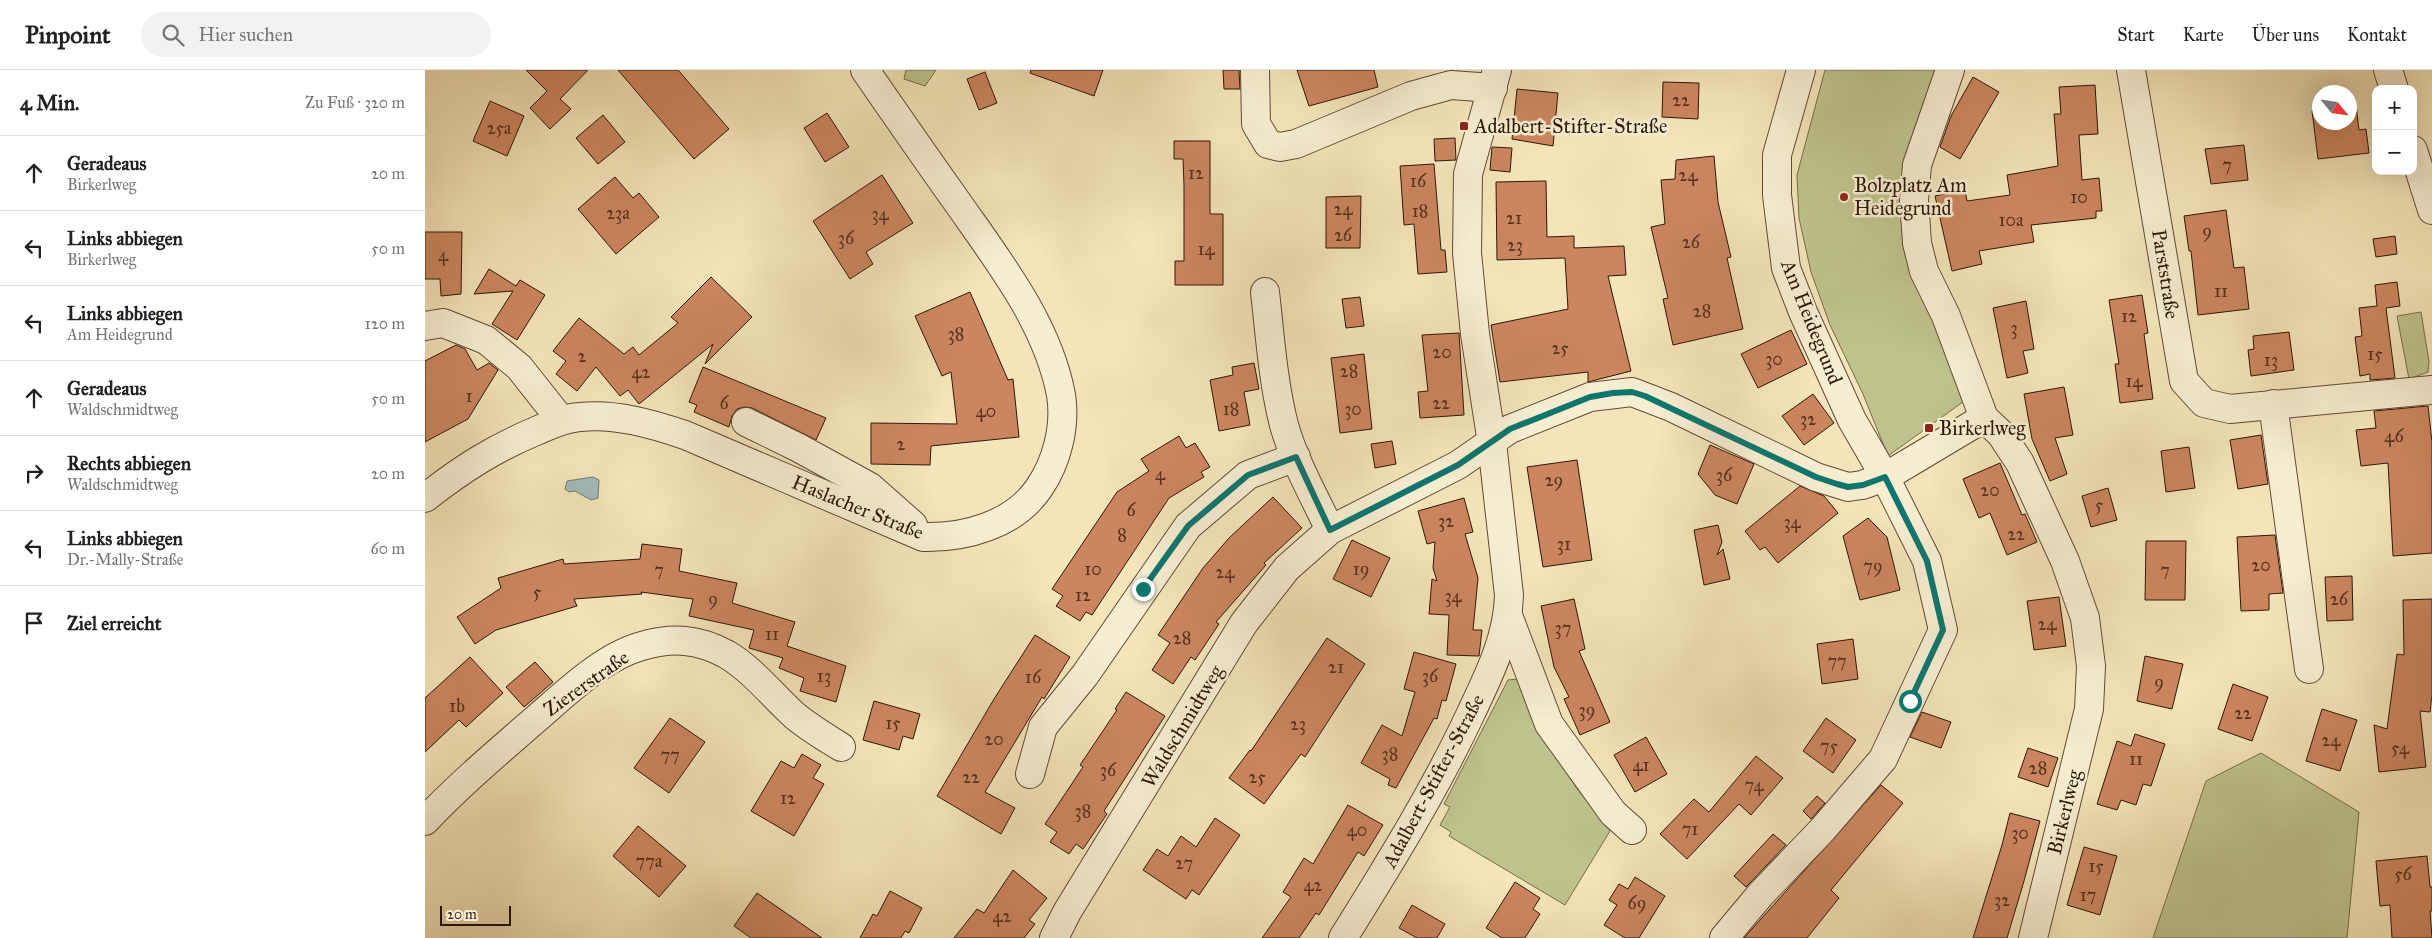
<!DOCTYPE html>
<html lang="de">
<head>
<meta charset="utf-8">
<style>
	:root { --surface:#fff; --page:#f2f2f2; --text:#202124; --muted:#757577; --line:#e0e0e0 }
	body { margin:0; font-family:"IM FELL Great Primer",serif; background:var(--page); color:var(--text) }
	.controls { position:absolute; right:15px; top:15px; display:grid; overflow:hidden; border-radius:10px; box-shadow:0 5px 20px #0002 }
	.controls button { width:45px; height:45px; display:grid; place-items:center; padding:0; border:0; border-bottom:1px solid var(--line); background:var(--surface); color:var(--text); font:25px sans-serif }
	.compass { position:absolute; left:1887px; top:15px; width:45px; height:45px; border-radius:50%; background:var(--surface); box-shadow:0 5px 20px #0002; rotate:119deg }
	.scale { position:absolute; left:15px; bottom:12px; width:71px; box-sizing:border-box; padding-left:5px; border:2px solid #2f1609; border-top:0; font-size:14px; line-height:18px; white-space:nowrap; color:#2f1609; -webkit-text-stroke:4px #f7eed2; paint-order:stroke }
	.stop { position:absolute; width:15px; height:15px; margin:-11px; border:4px solid #0f766e; border-radius:50%; background:#fff }
	.stop.end { background:#0f766e; border-color:#fff; box-shadow:0 1px 5px #0008 }
	.list { margin:0; padding:0; list-style:none }
	h2 { display:flex; justify-content:space-between; align-items:center; height:65px; margin:0; padding:0 20px; font-size:21px }
	h2 small { font-size:16px; font-weight:400; color:var(--muted) }
	.list li { display:grid; grid-template-columns:32px 1fr auto; gap:15px; align-items:center; box-sizing:border-box; height:75px; padding:0 20px; border-top:1px solid var(--line) }
	.list b { display:block; font-size:19px; white-space:nowrap }
	.list p { margin:0; font-size:16px; white-space:nowrap; color:var(--muted) }
	.list em { font-size:16px; font-style:normal; color:var(--muted) }
	.icon { flex:none; width:28px; height:28px; fill:none; stroke:currentColor; stroke-width:2; stroke-linecap:round; stroke-linejoin:round }
	.map { position:relative; flex:none; width:2007px; height:868px; overflow:hidden }
	header { display:flex; align-items:center; gap:30px; box-sizing:border-box; height:70px; padding:0 25px; background:var(--surface); border-bottom:1px solid var(--line) }
	header strong { font-size:24px }
	nav { display:flex; gap:28px; margin-inline-start:auto; font-size:18px }
	.search { width:350px; height:45px; background:var(--page); display:flex; align-items:center; gap:12px; box-sizing:border-box; padding:0 18px; border-radius:28px; color:var(--muted); font-size:19px }
	main { display:flex }
	aside { flex:1; background:var(--surface) }
	.map>svg:first-child { display:block }
	.green { fill:#bec38d; stroke:#766c4b }
	.water { fill:#a2bcbb; stroke:#747a74 }
	.building { fill:#cc865f; stroke:#2f1609 }
	.lines { fill:none; stroke-linecap:round; stroke-linejoin:round }
	.minor-casing { stroke:#604a35; stroke-width:30 }
	.minor { stroke:#f7eed2; stroke-width:28 }
	.route { stroke:#0f766e; stroke-width:6 }
	.poi-dot { fill:#8f2418; stroke:#f7eed2; stroke-width:2 }
	.labels { text-anchor:middle; dominant-baseline:central; stroke-width:5; stroke-linejoin:round; paint-order:stroke }
	.number-label { font-size:18px; fill:#56321e }
	.poi-label { font-size:20px; fill:#2f1609; stroke:#f7eed2; text-anchor:start }
	.street-label { font-size:20px; fill:#2f1609; stroke:#f7eed2 }
</style>
</head>
<body>
<header>
<strong>Pinpoint</strong>
<div class="search"><svg class="icon" aria-label="search" viewBox="0 0 24 24"><circle cx="10" cy="10" r="6"/><path d="M15 15l6 6"/></svg>Hier suchen</div>
<nav><a>Start</a><a>Karte</a><a>Über uns</a><a>Kontakt</a></nav>
</header>
<main>
<aside>
<h2>4 Min.<small>Zu Fuß · 320 m</small></h2>
<ul class="list">
<li><svg class="icon" aria-label="ahead" viewBox="0 0 24 24"><path d="M12 20V5M6 11l6-6 6 6"/></svg><div><b>Geradeaus</b><p>Birkerlweg</p></div><em>20 m</em></li>
<li><svg class="icon" aria-label="left" viewBox="0 0 24 24"><path d="M17 20v-9H6M10 6l-5 5 5 5"/></svg><div><b>Links abbiegen</b><p>Birkerlweg</p></div><em>50 m</em></li>
<li><svg class="icon" aria-label="left" viewBox="0 0 24 24"><path d="M17 20v-9H6M10 6l-5 5 5 5"/></svg><div><b>Links abbiegen</b><p>Am Heidegrund</p></div><em>120 m</em></li>
<li><svg class="icon" aria-label="ahead" viewBox="0 0 24 24"><path d="M12 20V5M6 11l6-6 6 6"/></svg><div><b>Geradeaus</b><p>Waldschmidtweg</p></div><em>50 m</em></li>
<li><svg class="icon" aria-label="right" viewBox="0 0 24 24"><path d="M7 20v-9h11M14 6l5 5-5 5"/></svg><div><b>Rechts abbiegen</b><p>Waldschmidtweg</p></div><em>20 m</em></li>
<li><svg class="icon" aria-label="left" viewBox="0 0 24 24"><path d="M17 20v-9H6M10 6l-5 5 5 5"/></svg><div><b>Links abbiegen</b><p>Dr.-Mally-Straße</p></div><em>60 m</em></li>
<li><svg class="icon" aria-label="arrive" viewBox="0 0 24 24"><path d="M6 21V4h12l-3 4 3 4H6"/></svg><div><b>Ziel erreicht</b></div></li>
</ul>
</aside>
<div class="map">
<svg width="2007" height="868" viewBox="0 0 2007 868">
	<rect width="100%" height="100%" fill="#f3e5b9"/>
	<filter id="stains"><feTurbulence type="fractalNoise" baseFrequency=".004" numOctaves="4"/><feColorMatrix values="0 0 0 0 .2 0 0 0 0 .09 0 0 0 0 .02 0 0 0 .5 -.17"/></filter>
	<radialGradient id="worn" r=".72"><stop offset=".6" stop-color="#630" stop-opacity="0"/><stop offset="1" stop-color="#630" stop-opacity=".3"/></radialGradient>
	<g class="green">
		<polygon points="481,0 511,0 500,16 479,9"/>
		<polygon points="1400,0 1517,0 1487,94 1542,329 1463,386 1438,324 1405,255 1386,202 1374,148 1372,105"/>
		<polygon points="1996,242 2004,292 2003,302 1984,309 1972,246"/>
		<polygon points="1092,609 1109,646 1151,717 1185,761 1140,835 1024,766 1026,762 1015,755 1025,737 1019,734 1083,610"/>
		<polygon points="1836,683 1934,742 1922,868 1728,868 1781,711"/>
	</g>
	<polygon class="water" points="168,407 174,410 173,428 166,430 150,421 144,422 140,419 142,411"/>
	<g class="building">
		<polygon points="101,0 163,0 135,29 146,39 125,59 105,38 122,21"/>
		<polygon points="193,0 253,0 304,59 269,89"/>
		<polygon points="606,0 678,0 669,26 605,3"/>
		<polygon points="798,0 814,0 815,19 799,19"/>
		<polygon points="872,0 949,0 953,17 884,36"/>
		<polygon points="560,2 572,33 554,40 542,9"/>
		<polygon points="1548,7 1574,22 1535,89 1515,77 1526,46"/>
		<polygon points="1238,12 1274,13 1273,49 1237,47"/>
		<polygon points="1670,15 1673,64 1654,65 1657,110 1674,108 1677,141 1671,141 1671,148 1606,155 1609,172 1554,181 1557,194 1527,201 1510,126 1540,120 1542,131 1585,125 1582,105 1633,96 1629,44 1636,44 1634,17"/>
		<polygon points="1092,19 1133,23 1128,76 1087,69"/>
		<polygon points="65,31 99,46 82,86 48,71"/>
		<polygon points="1931,35 1934,60 1941,59 1944,83 1893,89 1887,41 1894,40 1894,52 1924,52 1924,36"/>
		<polygon points="402,43 424,77 400,92 379,58"/>
		<polygon points="178,45 200,72 173,94 151,68"/>
		<polygon points="1030,68 1031,90 1010,91 1009,69"/>
		<polygon points="749,71 785,71 785,144 798,144 798,215 750,215 750,191 759,191 759,116 758,89 749,89"/>
		<polygon points="1819,75 1823,110 1786,114 1780,79"/>
		<polygon points="1067,77 1087,78 1085,102 1065,100"/>
		<polygon points="1289,86 1293,132 1306,187 1302,188 1318,259 1248,275 1238,229 1243,228 1226,157 1240,154 1236,110 1250,109 1251,90"/>
		<polygon points="1009,94 1016,180 1020,180 1022,202 993,204 989,154 979,155 975,96"/>
		<polygon points="457,105 488,153 441,182 448,194 425,209 388,151"/>
		<polygon points="190,107 208,128 214,123 234,147 191,184 153,139"/>
		<polygon points="1121,111 1122,167 1149,166 1149,178 1199,176 1201,205 1183,206 1206,301 1163,312 1163,302 1075,312 1066,255 1143,239 1140,188 1072,190 1071,112"/>
		<polygon points="936,126 935,178 901,178 901,127"/>
		<polygon points="1801,140 1809,198 1819,197 1824,239 1773,245 1766,181 1764,181 1759,146"/>
		<polygon points="0,162 37,162 36,224 16,226 15,209 0,209"/>
		<polygon points="1970,166 1972,184 1951,187 1948,169"/>
		<polygon points="64,199 91,216 95,210 120,225 92,270 67,254 88,221 49,224"/>
		<polygon points="286,207 327,247 280,294 288,274 214,334 203,320 195,326 171,297 152,321 131,304 141,291 128,281 154,248 199,284 208,277 214,285 253,253 246,247"/>
		<polygon points="1972,212 1975,236 1961,238 1970,308 1945,310 1945,304 1935,306 1930,267 1937,266 1934,238 1952,236 1950,215"/>
		<polygon points="545,222 583,310 588,309 594,367 506,376 505,395 446,394 446,353 532,354 526,302 517,306 490,246"/>
		<polygon points="1717,225 1723,263 1719,264 1728,329 1695,333 1690,294 1694,294 1684,230"/>
		<polygon points="935,227 939,256 921,258 917,229"/>
		<polygon points="1601,231 1609,279 1598,281 1603,303 1582,308 1568,238"/>
		<polygon points="1366,260 1382,294 1333,318 1316,284"/>
		<polygon points="1864,262 1869,300 1826,306 1823,280 1829,279 1828,266"/>
		<polygon points="1034,263 1039,345 995,348 993,322 1003,321 997,265"/>
		<polygon points="31,275 40,279 52,300 64,293 73,300 43,349 0,372 0,291"/>
		<polygon points="939,284 947,359 915,363 906,288"/>
		<polygon points="829,293 834,319 819,322 825,355 794,361 785,310 808,305 807,297"/>
		<polygon points="278,297 401,348 391,370 327,338 319,337 312,339 307,346 304,357 269,342 272,335 264,332"/>
		<polygon points="1639,317 1648,365 1630,368 1642,404 1625,411 1607,369 1599,324"/>
		<polygon points="1388,324 1409,353 1379,375 1357,346"/>
		<polygon points="2003,336 2007,372 2007,483 1968,486 1963,393 1936,396 1931,360 1951,358 1949,341"/>
		<polygon points="1836,365 1843,414 1813,419 1805,370"/>
		<polygon points="754,366 761,378 770,373 785,397 776,402 779,407 744,428 667,545 661,542 655,551 631,536 638,526 627,519 692,422 724,401 716,389"/>
		<polygon points="967,371 971,394 950,398 946,374"/>
		<polygon points="1285,375 1329,394 1312,434 1290,425 1273,404"/>
		<polygon points="1764,377 1770,418 1741,422 1736,381"/>
		<polygon points="1152,390 1167,490 1118,497 1102,397"/>
		<polygon points="1575,393 1597,445 1600,444 1612,472 1582,485 1565,443 1554,448 1538,409"/>
		<polygon points="1375,416 1399,426 1413,443 1353,493 1340,477 1335,480 1320,461"/>
		<polygon points="1683,418 1692,450 1666,457 1657,426"/>
		<polygon points="848,427 877,458 839,493 841,495 791,552 794,554 770,590 766,587 748,614 727,600 745,573 733,565 778,498 804,468"/>
		<polygon points="1039,428 1048,462 1040,464 1053,508 1048,560 1057,560 1054,586 1022,585 1024,545 1004,544 1007,509 1012,511 1008,498 1010,472 1002,474 993,441"/>
		<polygon points="1443,448 1462,467 1475,520 1435,530 1418,466"/>
		<polygon points="1293,455 1297,472 1292,485 1298,479 1305,509 1279,515 1269,460"/>
		<polygon points="1850,465 1858,523 1844,524 1844,540 1816,541 1812,467"/>
		<polygon points="927,470 965,488 946,527 908,509"/>
		<polygon points="1721,471 1761,471 1760,530 1720,530"/>
		<polygon points="217,474 257,479 254,501 312,513 307,533 370,552 362,576 421,596 411,632 375,621 379,608 354,598 358,588 324,578 329,560 264,546 268,529 216,522 217,524 149,529 152,536 71,560 50,574 32,547 76,518 73,508 138,489 139,494 215,489"/>
		<polygon points="1927,506 1928,550 1902,551 1900,507"/>
		<polygon points="1634,527 1641,576 1609,580 1602,531"/>
		<polygon points="1149,529 1160,579 1154,581 1185,652 1155,665 1139,629 1144,627 1129,597 1116,536"/>
		<polygon points="2007,529 2007,624 2005,642 1995,641 2001,697 1954,702 1949,655 1962,659 1972,584 1979,585 1978,530"/>
		<polygon points="610,565 645,587 619,629 617,627 560,722 590,738 576,764 512,726 569,629"/>
		<polygon points="902,568 940,594 880,687 876,684 839,734 804,708 825,680 826,681"/>
		<polygon points="1428,569 1433,609 1397,614 1392,574"/>
		<polygon points="989,582 1031,594 1021,631 1017,630 1012,649 1009,648 971,718 963,715 965,709 936,693 957,655 977,666 990,622 979,619"/>
		<polygon points="1720,586 1758,594 1747,639 1712,631"/>
		<polygon points="45,587 78,623 41,657 34,650 0,682 0,628"/>
		<polygon points="110,592 128,612 99,637 81,617"/>
		<polygon points="1808,614 1843,627 1827,671 1793,659"/>
		<polygon points="701,622 740,646 679,741 682,744 658,779 651,774 644,784 625,772 632,762 620,754 658,697 655,695 692,640 690,639"/>
		<polygon points="449,631 495,644 488,669 478,666 474,680 438,670"/>
		<polygon points="1897,639 1932,650 1915,701 1881,691"/>
		<polygon points="1497,642 1526,652 1516,678 1485,667"/>
		<polygon points="245,648 280,672 244,723 209,698"/>
		<polygon points="1401,648 1431,670 1408,703 1378,681"/>
		<polygon points="1710,664 1740,674 1726,716 1718,714 1711,735 1696,730 1692,740 1672,734 1692,671 1706,676"/>
		<polygon points="1221,667 1242,704 1210,722 1189,685"/>
		<polygon points="1603,678 1633,688 1623,717 1593,707"/>
		<polygon points="377,684 396,695 388,708 399,714 369,766 326,741 356,691 369,698"/>
		<polygon points="1331,686 1358,708 1326,745 1314,734 1262,789 1235,764 1269,729 1284,742"/>
		<polygon points="1456,715 1478,733 1406,820 1414,828 1382,868 1319,868"/>
		<polygon points="1392,726 1400,733 1386,749 1378,741"/>
		<polygon points="923,735 958,755 939,786 933,782 894,845 891,843 874,868 837,868 866,827 858,822 879,788 888,794"/>
		<polygon points="1585,743 1615,751 1599,811 1582,868 1548,868 1577,775"/>
		<polygon points="790,748 815,765 774,825 767,820 761,829 718,800 732,779 743,786 756,766 771,777"/>
		<polygon points="213,756 261,796 234,827 188,786"/>
		<polygon points="1348,764 1361,775 1321,817 1309,806"/>
		<polygon points="1659,777 1692,786 1675,845 1642,835"/>
		<polygon points="2002,786 2005,817 2007,817 2007,841 2005,841 2007,868 1967,868 1965,835 1955,836 1951,791"/>
		<polygon points="588,800 622,828 604,850 610,854 599,868 529,868 552,839 559,843"/>
		<polygon points="1210,807 1240,826 1214,868 1200,868 1179,855 1192,835 1184,830 1194,814 1203,819"/>
		<polygon points="1090,812 1115,828 1108,839 1115,844 1100,868 1077,868 1061,858"/>
		<polygon points="465,821 497,838 484,863 480,861 476,868 435,868 448,844 452,846"/>
		<polygon points="332,823 397,868 326,868 309,856"/>
		<polygon points="987,835 1020,854 1012,868 992,868 974,858"/>
	</g>
	<g class="lines">
		<g class="minor-casing">
			<g id="minor">
				<polyline points="830,0 831,54 843,74 855,77 871,74 986,26 1026,15 1068,18"/>
				<polyline points="1525,0 1492,95 1489,130 1492,173 1499,201 1521,246 1559,348 1576,364 1595,393 1640,491 1660,548 1666,596 1664,639 1608,868"/>
				<polyline points="1706,0 1759,311 1779,333 1805,339 2007,320"/>
				<polyline points="1963,0 1969,19"/>
				<polyline points="1988,80 2007,140"/>
				<path d="M 840,222 C 845,266 848,312 859,355 C 869,391 889,426 905,460"/>
				<polyline points="0,256 18,253 61,270 94,297 136,350"/>
				<polyline points="1848,334 1884,599"/>
				<polyline points="321,352 374,378 445,417 488,455"/>
				<path d="M 0,428 C 37,399 68,379 111,361 C 125,355 139,348 155,347 C 190,343 227,354 260,365 L 498,467 C 540,468 589,455 614,418 C 632,392 641,356 636,325 C 623,255 575,193 535,136 C 503,91 471,45 440,0"/>
				<polyline points="1084,548 1124,654 1188,743 1207,760"/>
				<polyline points="605,704 618,657 660,605 763,456 823,405 871,387"/>
				<path d="M 0,751 C 35,714 73,682 112,648 C 141,623 179,586 217,576 C 248,567 273,569 301,584 C 327,599 347,625 369,645 C 383,657 400,667 416,677"/>
				<polyline points="629,868 642,842 819,553 862,498 905,460 1033,395 1085,359 1165,327 1207,322 1246,337 1391,407 1423,417 1437,415 1460,407 1427,350 1378,242 1361,198 1352,125 1352,85 1376,0"/>
				<path d="M 918,868 C 964,794 1009,722 1046,643 C 1064,605 1083,567 1084,525 L 1067,373 L 1050,264 L 1042,183 L 1043,104 L 1072,0"/>
				<polyline points="1299,868 1335,825 1398,759 1458,689 1518,560 1502,491 1460,407 1559,348"/>
			</g>
		</g>
		<use href="#minor" class="minor"/>
	</g>
	<g class="lines">
		<polyline class="route" points="718,519 763,456 823,405 871,387 905,460 1033,395 1085,359 1165,327 1188,323 1207,322 1220,326 1391,407 1412,414 1423,417 1438,415 1460,407 1502,491 1518,560 1485,631"/>
	</g>
	<g class="poi-dot">
		<rect x="1034" y="51" width="10" height="10" rx="2.5"/>
		<circle cx="1419" cy="127" r="5"/>
		<rect x="1499" y="353" width="10" height="10" rx="2.5"/>
	</g>
	<g class="labels">
		<g class="number-label">
			<text x="1256" y="30">22</text>
			<text x="74" y="58">25a</text>
			<text x="1802" y="95">7</text>
			<text x="771" y="103">12</text>
			<text x="1263" y="105">24</text>
			<text x="993" y="111">16</text>
			<text x="1654" y="127">10</text>
			<text x="918" y="139">24</text>
			<text x="995" y="141">18</text>
			<text x="193" y="143">23a</text>
			<text x="455" y="144">34</text>
			<text x="1089" y="148">21</text>
			<text x="1586" y="150">10a</text>
			<text x="1782" y="161">9</text>
			<text x="918" y="165">26</text>
			<text x="421" y="168">36</text>
			<text x="1266" y="172">26</text>
			<text x="1090" y="175">23</text>
			<text x="781" y="179">14</text>
			<text x="18" y="185">4</text>
			<text x="1796" y="221">11</text>
			<text x="1277" y="241">28</text>
			<text x="1704" y="246">12</text>
			<text x="1589" y="258">3</text>
			<text x="531" y="264">38</text>
			<text x="1135" y="278">25</text>
			<text x="1017" y="282">20</text>
			<text x="1950" y="284">15</text>
			<text x="157" y="286">2</text>
			<text x="1349" y="289">30</text>
			<text x="1846" y="290">13</text>
			<text x="924" y="301">28</text>
			<text x="216" y="302">42</text>
			<text x="1709" y="311">14</text>
			<text x="44" y="326">1</text>
			<text x="299" y="333">6</text>
			<text x="1016" y="333">22</text>
			<text x="806" y="339">18</text>
			<text x="928" y="339">30</text>
			<text x="561" y="341">40</text>
			<text x="1383" y="349">32</text>
			<text x="1969" y="366">46</text>
			<text x="476" y="374">2</text>
			<text x="735" y="404">4</text>
			<text x="1299" y="405">36</text>
			<text x="1129" y="410">29</text>
			<text x="1565" y="420">20</text>
			<text x="1674" y="435">5</text>
			<text x="706" y="440">6</text>
			<text x="1021" y="451">32</text>
			<text x="1367" y="452">34</text>
			<text x="1591" y="464">22</text>
			<text x="697" y="465">8</text>
			<text x="1139" y="474">31</text>
			<text x="1836" y="495">20</text>
			<text x="1448" y="496">79</text>
			<text x="668" y="499">10</text>
			<text x="936" y="499">19</text>
			<text x="234" y="500">7</text>
			<text x="1740" y="500">7</text>
			<text x="800" y="502">24</text>
			<text x="112" y="522">5</text>
			<text x="658" y="525">12</text>
			<text x="1028" y="526">34</text>
			<text x="288" y="529">9</text>
			<text x="1914" y="529">26</text>
			<text x="1622" y="554">24</text>
			<text x="1138" y="558">37</text>
			<text x="347" y="564">11</text>
			<text x="757" y="568">28</text>
			<text x="1412" y="591">77</text>
			<text x="911" y="597">21</text>
			<text x="399" y="606">13</text>
			<text x="1005" y="606">36</text>
			<text x="608" y="607">16</text>
			<text x="1734" y="612">9</text>
			<text x="32" y="636">1b</text>
			<text x="1162" y="640">39</text>
			<text x="1818" y="643">22</text>
			<text x="468" y="653">15</text>
			<text x="873" y="654">23</text>
			<text x="569" y="669">20</text>
			<text x="1906" y="670">24</text>
			<text x="1404" y="676">75</text>
			<text x="1975" y="678">54</text>
			<text x="965" y="684">38</text>
			<text x="245" y="685">77</text>
			<text x="1711" y="689">11</text>
			<text x="1216" y="695">41</text>
			<text x="1613" y="698">28</text>
			<text x="683" y="700">36</text>
			<text x="546" y="707">22</text>
			<text x="832" y="707">25</text>
			<text x="1329" y="715">74</text>
			<text x="363" y="728">12</text>
			<text x="658" y="741">38</text>
			<text x="1265" y="759">71</text>
			<text x="932" y="760">40</text>
			<text x="1595" y="763">30</text>
			<text x="224" y="791">77a</text>
			<text x="759" y="793">27</text>
			<text x="1671" y="796">15</text>
			<text x="1978" y="804">56</text>
			<text x="888" y="815">42</text>
			<text x="1663" y="825">17</text>
			<text x="1577" y="830">32</text>
			<text x="1212" y="833">69</text>
			<text x="577" y="846">42</text>
		</g>
		<g class="poi-label">
			<text x="1049" y="56">Adalbert-Stifter-Straße</text>
			<text x="1429" y="115">Bolzplatz Am<tspan x="1429" dy="23">Heidegrund</tspan></text>
			<text x="1514" y="358">Birkerlweg</text>
		</g>
		<g class="street-label">
			<text transform="translate(1741 204) rotate(81)">Parststraße</text>
			<text transform="translate(1387 252) rotate(68)">Am Heidegrund</text>
			<text transform="translate(433 437) rotate(22)">Haslacher Straße</text>
			<text transform="translate(161 613) rotate(-35)">Ziererstraße</text>
			<text transform="translate(757 656) rotate(-59)">Waldschmidtweg</text>
			<text transform="translate(1008 711) rotate(-62)">Adalbert-Stifter-Straße</text>
			<text transform="translate(1639 742) rotate(-76)">Birkerlweg</text>
		</g>
	</g>
	<rect width="100%" height="100%" filter="url(#stains)"/>
	<rect width="100%" height="100%" fill="url(#worn)"/>
</svg>
<div class="controls">
<button>+</button>
<button>−</button>
</div>
<svg class="compass" viewBox="-18 -18 36 36"><path d="M0-13l5 13h-10z" fill="#e53935"/><path d="M0 13l5-13h-10z" fill="#757577"/></svg>
<div class="scale">20 m</div>
<div class="stop" style="left:1485px;top:631px"></div>
<div class="stop end" style="left:718px;top:519px"></div>
</div>
</main>
</body>
</html>
